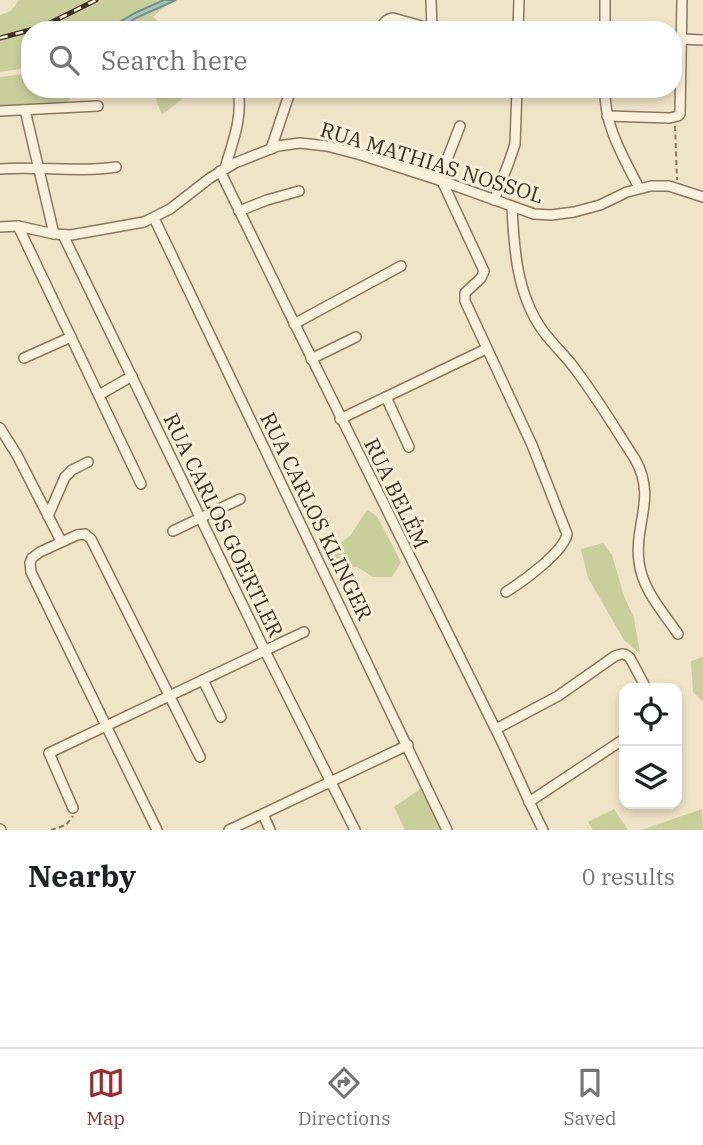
<!DOCTYPE html>
<html lang="en">
<head>
<meta charset="utf-8">
<style>
	:root { --surface:#fff; --page:#f2f2f2; --text:#202124; --muted:#757577; --line:#e0e0e0; --accent:#9e2a2b }
	body { margin:0; font-family:"IBM Plex Serif",serif; background:var(--page); color:var(--text) }
	.controls { position:absolute; right:21px; bottom:21px; display:grid; overflow:hidden; border-radius:14px; box-shadow:0 4px 10px #0003 }
	.controls button { width:63px; height:63px; display:grid; place-items:center; padding:0; border:0; border-bottom:2px solid var(--line); background:var(--surface); color:var(--text); font:35px sans-serif }
	.list { margin:0; padding:0; list-style:none }
	h2 { display:flex; justify-content:space-between; align-items:center; height:91px; margin:0; padding:0 28px; font-size:30px }
	h2 small { font-size:23px; font-weight:400; color:var(--muted) }
	.icon { flex:none; width:38px; height:38px; fill:none; stroke:currentColor; stroke-width:2; stroke-linecap:round; stroke-linejoin:round }
	.map { position:relative; flex:none; width:703px; height:830px; overflow:hidden }
	.search { position:absolute; background:var(--surface); box-shadow:0 4px 10px #0003; left:21px; right:21px; top:21px; height:77px; display:flex; align-items:center; gap:18px; box-sizing:border-box; padding:0 24px; border-radius:28px; color:var(--muted); font-size:26px }
	.sheet { height:217px; background:var(--surface) }
	nav { display:flex; justify-content:space-around; align-items:center; box-sizing:border-box; height:98px; border-top:2px solid var(--line); background:var(--surface); font-size:19px; color:var(--muted) }
	nav a { display:grid; justify-items:center; gap:4px }
	nav .on { color:var(--accent) }
	.map>svg:first-child { display:block }
	.green { fill:#c9cf9b }
	.water { fill:#a9c4bc; stroke:#6f938a; stroke-width:2 }
	.lines { fill:none; stroke-linecap:round; stroke-linejoin:round }
	.minor-casing { stroke:#8d765c; stroke-width:12 }
	.path { stroke:#8d765c; stroke-width:2; stroke-dasharray:5 3.5; stroke-linecap:butt }
	.minor { stroke:#faf1dc; stroke-width:9 }
	.rail-casing { stroke:#3d2e20; stroke-width:5 }
	.rail { stroke:#f7eed8; stroke-width:2.5; stroke-dasharray:8; stroke-linecap:butt }
	.labels { text-anchor:middle; dominant-baseline:central; stroke-width:6; stroke-linejoin:round; paint-order:stroke }
	.street-label { font-size:21px; fill:#3d2e20; stroke:#f7eed8 }
</style>
</head>
<body>
<div class="map">
<svg width="703" height="830" viewBox="0 0 703 830">
	<rect width="100%" height="100%" fill="#f0e4c8"/>
	<g class="green">
		<polygon points="19,0 164,0 135,13 106,30 30,30 30,60 20,69 0,72 0,15 11,11"/>
		<polygon points="168,4 153,17 167,30 116,30 138,17"/>
		<polygon points="30,67 30,89 77,89 63,108 0,111 0,77 23,74"/>
		<polygon points="98,89 139,89 100,98"/>
		<polygon points="152,89 174,89 183,98 162,115"/>
		<polygon points="367,510 377,516 401,562 392,577 373,577 357,567 343,566 332,561 335,547 350,536"/>
		<polygon points="603,543 612,555 624,596 634,618 640,654 624,640 588,578 581,549"/>
		<polygon points="703,657 703,702 693,692 691,661"/>
		<polygon points="426,785 447,830 405,830 394,807"/>
		<polygon points="614,809 628,830 593,830 588,822"/>
		<polygon points="702,809 703,830 641,830"/>
	</g>
	<polygon class="water" points="164,0 176,0 138,17 116,30 106,30 135,13"/>
	<g class="lines">
		<g class="minor-casing">
			<g id="minor">
				<polyline points="431,0 432,28"/>
				<path d="M 380,30 C 383,23 386,19 393,18 L 436,30"/>
				<polyline points="518,30 519,0"/>
				<polyline points="605,30 605,0"/>
				<polyline points="682,39 703,40"/>
				<path d="M 605,89 C 604,126 623,156 639,188"/>
				<polyline points="25,110 54,234"/>
				<polyline points="0,111 98,106"/>
				<polyline points="607,116 670,118 678,116 680,114 682,0"/>
				<polyline points="271,149 291,89"/>
				<path d="M 225,168 C 233,141 243,117 238,89"/>
				<path d="M 0,169 C 39,166 78,173 116,167"/>
				<path d="M 220,171 C 310,356 401,541 493,724 C 511,759 525,795 543,830"/>
				<polyline points="439,180 460,126"/>
				<path d="M 442,181 L 484,271 L 481,278 L 465,293 L 465,301 L 532,445 L 567,534 C 564,552 522,582 506,592"/>
				<polyline points="494,200 509,162 515,144 517,89"/>
				<path d="M 512,207 C 514,250 517,295 543,331 C 554,346 568,358 578,373 C 599,401 616,430 635,459 C 657,498 634,523 639,562 C 642,589 663,612 678,634"/>
				<polyline points="239,211 267,200 299,191"/>
				<polyline points="154,218 447,830"/>
				<polyline points="18,226 141,484"/>
				<polyline points="0,227 18,226 54,234 71,235 144,222 170,209 210,178 235,163 278,146 300,143 327,146 361,155 442,181 534,214 551,215 574,212 600,205 627,192 651,186 669,186 703,197"/>
				<polyline points="63,235 265,651 355,830"/>
				<polyline points="294,324 401,266"/>
				<polyline points="24,358 71,337"/>
				<polyline points="311,359 356,337"/>
				<polyline points="99,395 132,376"/>
				<polyline points="386,397 409,447"/>
				<polyline points="340,419 486,349"/>
				<polyline points="0,428 17,455 61,541"/>
				<polyline points="48,516 65,477 72,470 88,462"/>
				<polyline points="173,531 240,499"/>
				<polyline points="203,680 221,717"/>
				<path d="M 496,729 L 558,696 L 615,656 C 622,653 625,653 630,658 L 646,688"/>
				<polyline points="529,802 624,739"/>
				<polyline points="73,808 49,753 304,632"/>
				<polyline points="263,814 270,830"/>
				<polyline points="0,829 1,830"/>
				<polyline points="157,830 31,572 30,563 32,558 40,552 77,535 85,534 91,539 200,757"/>
				<polyline points="229,830 408,745"/>
			</g>
		</g>
		<g class="path">
			<polyline points="675,126 677,180"/>
			<polyline points="51,830 66,825 73,816"/>
		</g>
		<use href="#minor" class="minor"/>
		<g class="rail-casing">
			<g id="rail">
				<polyline points="30,30 52,22 96,0"/>
				<polyline points="0,38 30,30"/>
			</g>
		</g>
		<use href="#rail" class="rail"/>
	</g>
	<g class="labels">
		<g class="street-label">
			<text transform="translate(432 162) rotate(17)">RUA MATHIAS NOSSOL</text>
			<text transform="translate(397 493) rotate(64)">RUA BELÉM</text>
			<text transform="translate(317 516) rotate(64)">RUA CARLOS KLINGER</text>
			<text transform="translate(224 525) rotate(64)">RUA CARLOS GOERTLER</text>
		</g>
	</g>
</svg>
<div class="controls">
<button><svg class="icon" aria-label="locate" viewBox="0 0 24 24"><circle cx="12" cy="12" r="6"/><path d="M12 2v4M12 18v4M2 12h4M18 12h4"/></svg></button>
<button><svg class="icon" aria-label="layers" viewBox="0 0 24 24"><path d="M12 4l9 5-9 5-9-5zM3 14l9 5 9-5"/></svg></button>
</div>
<div class="search"><svg class="icon" aria-label="search" viewBox="0 0 24 24"><circle cx="10" cy="10" r="6"/><path d="M15 15l6 6"/></svg>Search here</div>
</div>
<section class="sheet">
<h2>Nearby<small>0 results</small></h2>
<ul class="list">
</ul>
</section>
<nav>
<a class="on"><svg class="icon" aria-label="map" viewBox="0 0 24 24"><path d="M3 6l6-2 6 2 6-2v14l-6 2-6-2-6 2zM9 4v14M15 6v14"/></svg>Map</a>
<a><svg class="icon" aria-label="directions" viewBox="0 0 24 24"><path d="M12 3l9 9-9 9-9-9zM9 14v-3h6M13 9l2 2-2 2"/></svg>Directions</a>
<a><svg class="icon" aria-label="saved" viewBox="0 0 24 24"><path d="M7 4h10v16l-5-4-5 4z"/></svg>Saved</a>
</nav>
</body>
</html>
